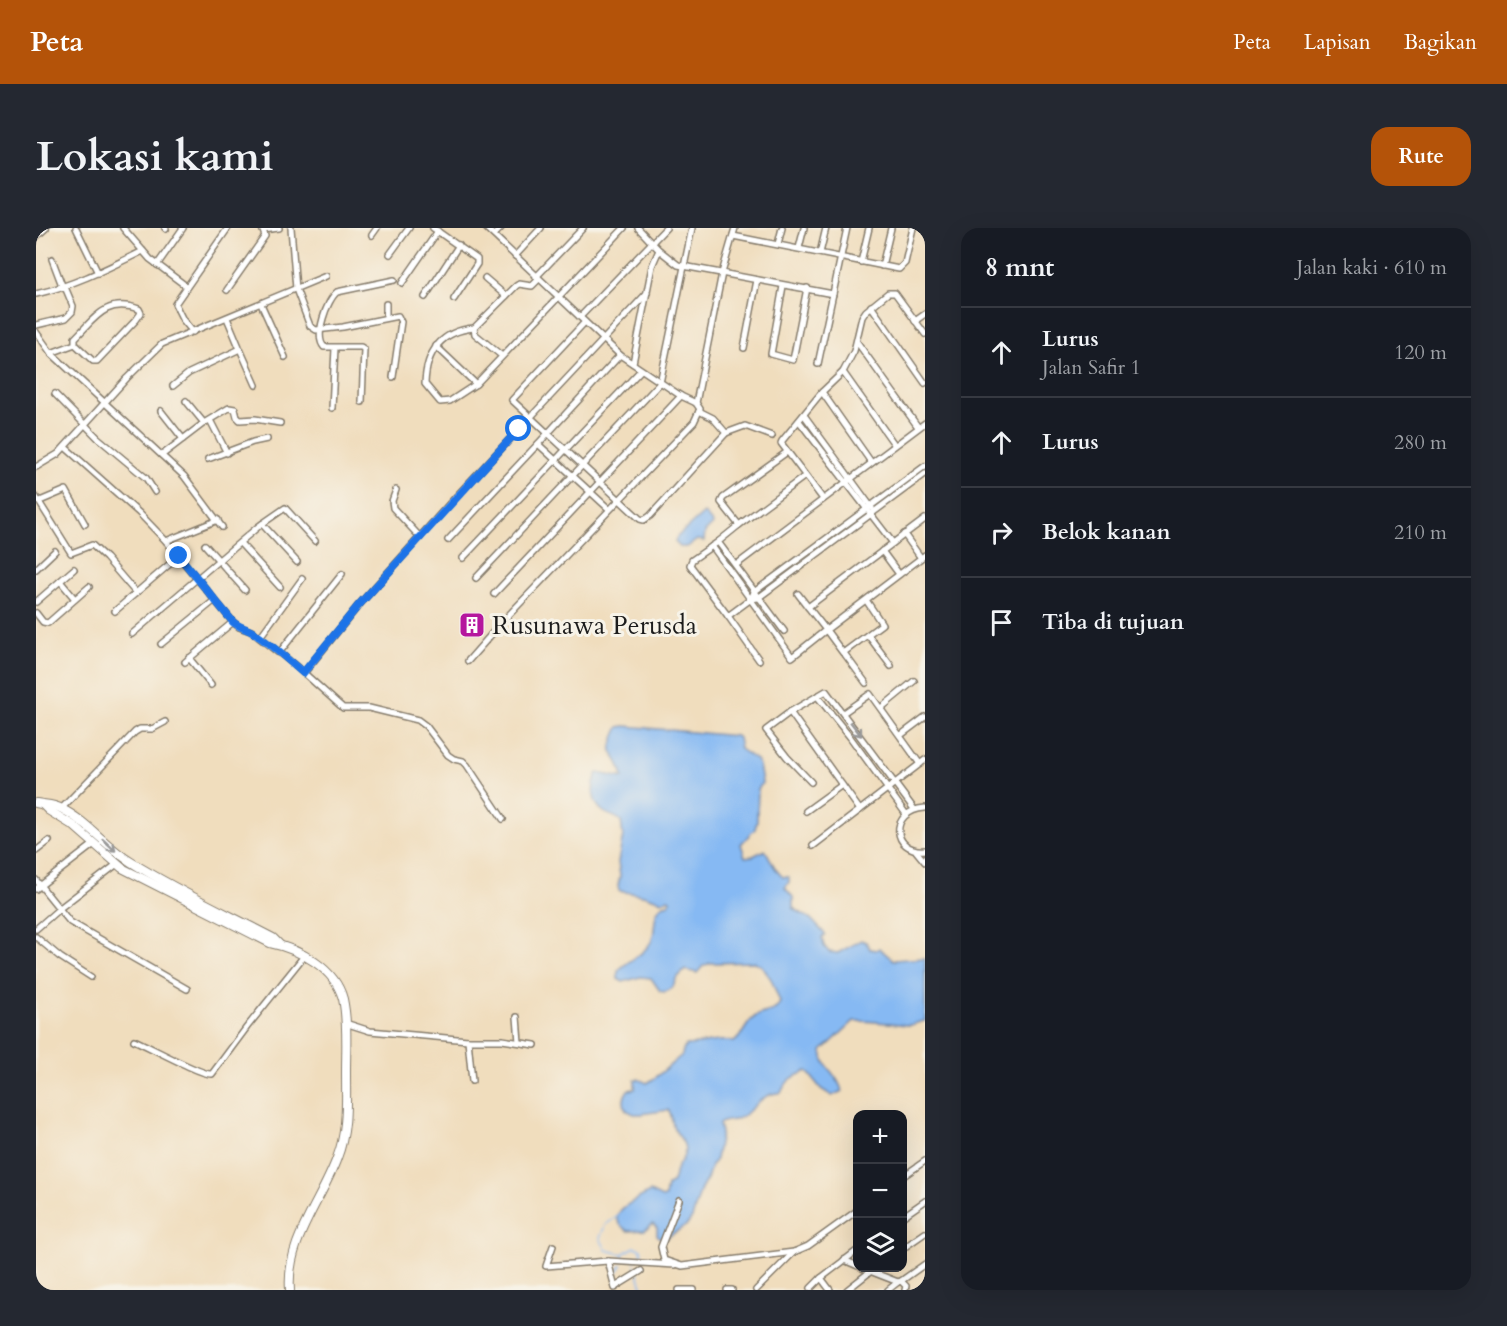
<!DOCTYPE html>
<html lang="id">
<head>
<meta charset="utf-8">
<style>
	:root { --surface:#171b24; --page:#242831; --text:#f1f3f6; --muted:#9ea1a6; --line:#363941; --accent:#b45309 }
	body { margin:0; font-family:Cardo,serif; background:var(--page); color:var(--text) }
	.controls { position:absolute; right:18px; bottom:18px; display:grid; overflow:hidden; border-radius:12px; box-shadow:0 6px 24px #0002 }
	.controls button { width:54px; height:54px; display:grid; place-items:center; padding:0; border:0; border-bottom:2px solid var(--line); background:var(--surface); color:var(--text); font:30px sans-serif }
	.stop { position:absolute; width:18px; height:18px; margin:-14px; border:4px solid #1a73e8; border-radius:50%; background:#fff }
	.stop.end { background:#1a73e8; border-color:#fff; box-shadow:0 2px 6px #0008 }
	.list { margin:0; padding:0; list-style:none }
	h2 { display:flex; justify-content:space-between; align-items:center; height:78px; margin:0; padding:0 24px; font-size:26px }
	h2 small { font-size:20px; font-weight:400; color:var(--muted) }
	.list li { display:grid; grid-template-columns:39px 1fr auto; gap:18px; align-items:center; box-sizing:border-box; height:90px; padding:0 24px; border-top:2px solid var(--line) }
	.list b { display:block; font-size:22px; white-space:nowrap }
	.list p { margin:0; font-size:20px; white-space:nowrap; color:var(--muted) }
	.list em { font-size:20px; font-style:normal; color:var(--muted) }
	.icon { flex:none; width:33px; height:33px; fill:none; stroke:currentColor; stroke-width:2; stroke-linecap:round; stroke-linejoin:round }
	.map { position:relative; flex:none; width:889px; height:1062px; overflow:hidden; border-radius:18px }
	header { display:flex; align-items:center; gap:36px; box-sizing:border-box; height:84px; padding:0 30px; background:var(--accent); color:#fff }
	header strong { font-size:28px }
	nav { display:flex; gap:33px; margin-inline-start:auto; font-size:21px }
	.intro { display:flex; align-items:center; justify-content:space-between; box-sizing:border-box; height:144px; padding:0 36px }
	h1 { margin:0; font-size:42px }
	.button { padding:15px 27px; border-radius:18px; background:var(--accent); color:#fff; font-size:21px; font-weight:700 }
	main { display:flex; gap:36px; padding:0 36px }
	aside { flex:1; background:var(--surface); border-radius:18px; box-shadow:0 6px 24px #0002 }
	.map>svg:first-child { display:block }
	.water { fill:#86b9f3; stroke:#516a88; stroke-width:1.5 }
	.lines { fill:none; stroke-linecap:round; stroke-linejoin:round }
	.stream { stroke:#86b9f3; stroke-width:1.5 }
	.street-casing { stroke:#867c6c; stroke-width:8 }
	.secondary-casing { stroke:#867c6c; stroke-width:10 }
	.street { stroke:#fff; stroke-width:5 }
	.secondary { stroke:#fff; stroke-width:8 }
	.oneway { stroke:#999 }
	.route { stroke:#1a73e8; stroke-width:8 }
	.labels { text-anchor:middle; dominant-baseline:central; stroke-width:6; stroke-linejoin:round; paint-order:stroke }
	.poi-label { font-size:26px; fill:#1c1c1c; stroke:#f7f3e8; text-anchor:start }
</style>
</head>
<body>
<header>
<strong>Peta</strong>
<nav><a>Peta</a><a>Lapisan</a><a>Bagikan</a></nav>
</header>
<div class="intro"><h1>Lokasi kami</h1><a class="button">Rute</a></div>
<main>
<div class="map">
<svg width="889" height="1062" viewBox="0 0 889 1062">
	<rect width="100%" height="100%" fill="#f7f3e8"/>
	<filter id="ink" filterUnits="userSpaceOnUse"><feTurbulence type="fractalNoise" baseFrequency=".0167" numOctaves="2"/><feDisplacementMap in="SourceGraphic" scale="12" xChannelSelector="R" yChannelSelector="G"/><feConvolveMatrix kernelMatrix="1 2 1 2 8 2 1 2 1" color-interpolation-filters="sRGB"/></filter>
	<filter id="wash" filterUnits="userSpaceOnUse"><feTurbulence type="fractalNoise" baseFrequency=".008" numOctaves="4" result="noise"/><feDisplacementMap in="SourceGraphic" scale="24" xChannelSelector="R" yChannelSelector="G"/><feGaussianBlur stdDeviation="1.35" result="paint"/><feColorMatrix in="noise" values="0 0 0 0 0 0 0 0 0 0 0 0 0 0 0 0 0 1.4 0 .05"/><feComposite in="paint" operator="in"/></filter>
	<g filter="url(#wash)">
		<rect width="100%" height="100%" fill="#f0ddbd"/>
		<g class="water">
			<polygon points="668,285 677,296 669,304 668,313 661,312 651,319 644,319 639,314 641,309"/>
			<path d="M 589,498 L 700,508 L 702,510 L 704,521 L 720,532 L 723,537 L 726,555 L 722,562 L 721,593 L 719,601 L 705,616 L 709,629 L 717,628 L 729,622 C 736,632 737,641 747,649 L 753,649 L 753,654 L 749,660 L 757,669 L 757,680 L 775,691 L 789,706 L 786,710 L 788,718 L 793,724 L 802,725 L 825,712 L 830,714 L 834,721 L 840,722 L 843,720 L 857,732 L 889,730 L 889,793 C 882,793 878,798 871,797 C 853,795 836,793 818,793 L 786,823 C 788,843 801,844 806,863 L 796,868 L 785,861 L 771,843 C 758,848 750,852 745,865 C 725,863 717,885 701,891 C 694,894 689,891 683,896 L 685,905 L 680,931 L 675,938 L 671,951 L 665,961 L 656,990 L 651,997 L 630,1010 L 626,1011 L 621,1007 L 621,1000 L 617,996 L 609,1002 L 592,1003 C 563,985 601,972 614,964 L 626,970 L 629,969 L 631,958 C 639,954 638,949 640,942 C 641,938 645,934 647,930 C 653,916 643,910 638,900 C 635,894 637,888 632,882 L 605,886 L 598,886 L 590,882 C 587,874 587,869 592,862 L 599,861 L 599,852 L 602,851 L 611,855 C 621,850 636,835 646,827 L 647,822 L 650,817 C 668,817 680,810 698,814 C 708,807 710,794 720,788 C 730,782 740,786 744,774 L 735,751 L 726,738 L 719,734 L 674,735 L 667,738 L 661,745 L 649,742 L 640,751 L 637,759 L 629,764 L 624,763 L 615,750 L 604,749 L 587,754 L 582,751 L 582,743 C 592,732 607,728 615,714 C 622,701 613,678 633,676 L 634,672 L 632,671 L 626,673 L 607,667 L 583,663 L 582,658 L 584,648 L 582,634 L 587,608 L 585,593 C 580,588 574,588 568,584 C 555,575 555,557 562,545 L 587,550 C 583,521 566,534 583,499 Z"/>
		</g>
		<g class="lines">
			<g class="stream">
				<polyline points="582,988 569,997 564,1010 570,1022 587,1026 587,1032"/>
				<polyline points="588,1025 599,1019 605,1021 606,1026 598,1033"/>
				<polyline points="599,1037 607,1061"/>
				<polyline points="579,1047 586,1037"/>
			</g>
		</g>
	</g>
	<g filter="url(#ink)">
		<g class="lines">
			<g class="street-casing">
				<g id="street">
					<polyline points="40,0 62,45"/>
					<polyline points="87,0 114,31 150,58"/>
					<polyline points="129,0 130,1"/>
					<polyline points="255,0 260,61 274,98 280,102 307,99 362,88 365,94 357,149"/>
					<polyline points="397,0 441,31 441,36 418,71"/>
					<polyline points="602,0 623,22 642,37 797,66"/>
					<polyline points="227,2 243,0"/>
					<polyline points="336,7 341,0"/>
					<polyline points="458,7 465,0"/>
					<polyline points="697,8 863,41 869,35 877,0"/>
					<polyline points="0,9 10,0"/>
					<polyline points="742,16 746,0"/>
					<polyline points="763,20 768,0"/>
					<polyline points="784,25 790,0"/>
					<polyline points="354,26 373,0"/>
					<polyline points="479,28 505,0"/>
					<polyline points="16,31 27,60"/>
					<polyline points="825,34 833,0"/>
					<polyline points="121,37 147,0"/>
					<polyline points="846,38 855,0"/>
					<polyline points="500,49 547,0"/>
					<polyline points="449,50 470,68"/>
					<polyline points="366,55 402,3"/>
					<polyline points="747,58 735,126 757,132 771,60"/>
					<polyline points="191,62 229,8 226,0"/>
					<path d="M 0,66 C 39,57 72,40 107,23"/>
					<polyline points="389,69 423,17"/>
					<polyline points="225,76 249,129"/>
					<polyline points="350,76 350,89"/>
					<polyline points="835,78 889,155"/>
					<polyline points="544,89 630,0"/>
					<polyline points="879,93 889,86"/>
					<polyline points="549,94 476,172 604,291 608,292 614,288 690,205 677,190 663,183"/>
					<polyline points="0,97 30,90 36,84 37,78 29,59"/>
					<path d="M 438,100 C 405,103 390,124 389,156 L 404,174 L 414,173 L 440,156 L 588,0"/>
					<path d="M 0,104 L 15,125 L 39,116 L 39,110 C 60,89 70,70 103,81 L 105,85 L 100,92 L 61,133 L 57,133 L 39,116"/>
					<polyline points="157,104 147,92 139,76 192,0"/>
					<polyline points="821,114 882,199"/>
					<polyline points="400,118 440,156"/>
					<polyline points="708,120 721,52"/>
					<polyline points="204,121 220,157"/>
					<polyline points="15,125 148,248 186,299"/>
					<polyline points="466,128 439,106 438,100 480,58 483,56 496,58 503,51"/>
					<polyline points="597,135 616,38 623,22"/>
					<polyline points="782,136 811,0"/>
					<polyline points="807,144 858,216"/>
					<polyline points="137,158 153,145 204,121 191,90"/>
					<polyline points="786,164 835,234"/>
					<polyline points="19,166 62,210 110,250 119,264"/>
					<polyline points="150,173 168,195"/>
					<path d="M 326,174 L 328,121 L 325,119 L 288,119 C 278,108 291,72 301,64 L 358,52"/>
					<polyline points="660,175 686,45 699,0"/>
					<polyline points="296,180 299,120"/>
					<polyline points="125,183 147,211"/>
					<polyline points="768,187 836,280"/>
					<polyline points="174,192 191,225"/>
					<polyline points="763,193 857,315"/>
					<polyline points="690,205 709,198 736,208"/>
					<polyline points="29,219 103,285 130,313 197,394 203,399 215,403 243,425 306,346"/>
					<polyline points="751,224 687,270 685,274 703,297 769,248"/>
					<polyline points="126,227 168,195 193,180 199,181 201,189 204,192 219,191 244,195"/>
					<polyline points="172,231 217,214 231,211"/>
					<polyline points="0,239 22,226 91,150 126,116 290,48"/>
					<polyline points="360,262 356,273 357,280 384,309"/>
					<polyline points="0,269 35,325 56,317 70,330 100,365"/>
					<polyline points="787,271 745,215 746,213 786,164 807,144 818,123 826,89 830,83 852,65 859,65 889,106"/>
					<polyline points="4,273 30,262 49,296"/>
					<polyline points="573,281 502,216 584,127"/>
					<polyline points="226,296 261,334"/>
					<polyline points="703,297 682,314 748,403"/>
					<polyline points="868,306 885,330"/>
					<polyline points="412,312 502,216"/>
					<polyline points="130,313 182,292"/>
					<polyline points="682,314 656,332 654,337 692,388 715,371 722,370 889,246"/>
					<polyline points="204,315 244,359"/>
					<polyline points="169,317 209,362"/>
					<polyline points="676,318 756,429 790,402 772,379 889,291"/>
					<polyline points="846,323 863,346"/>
					<polyline points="427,330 605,142"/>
					<polyline points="700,337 889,195"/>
					<polyline points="0,341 19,323"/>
					<polyline points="440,350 624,155 656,0"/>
					<polyline points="24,353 39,371"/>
					<polyline points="458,366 645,168"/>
					<polyline points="762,366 772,379"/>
					<polyline points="715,371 718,364 889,238"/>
					<polyline points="830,372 846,396 807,425 790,402 889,327"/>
					<polyline points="0,374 38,341"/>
					<polyline points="79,383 143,328"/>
					<polyline points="0,385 7,394 12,395 53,359"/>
					<polyline points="692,388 723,432"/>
					<polyline points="96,406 223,298 249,280 279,313"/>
					<polyline points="832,407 855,438"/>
					<polyline points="224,409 266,351"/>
					<polyline points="125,416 179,372"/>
					<polyline points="244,425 268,445 322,378 416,273 611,65"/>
					<polyline points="808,425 830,455"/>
					<polyline points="153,430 175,457"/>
					<polyline points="432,433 468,392 658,194 664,181 660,175 645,168 584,127 450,0"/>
					<polyline points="149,434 197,394"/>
					<polyline points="268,445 307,480 333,480 382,492 390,498 412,527 418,531 427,533 431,537 467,591"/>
					<polyline points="781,468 814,509 870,586"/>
					<polyline points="845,480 878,453"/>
					<polyline points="754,484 824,582"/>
					<polyline points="807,485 834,466 884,536"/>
					<polyline points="865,507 889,489"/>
					<polyline points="775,554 751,529 730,502 754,484 790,463 878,581"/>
					<polyline points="26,580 99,504 104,501 116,501 129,494"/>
					<path d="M 889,580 C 852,583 856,625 889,622"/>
					<polyline points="770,583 806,557"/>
					<polyline points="777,618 889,532"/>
					<polyline points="0,623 13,613"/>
					<polyline points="880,623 889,634"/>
					<polyline points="0,652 34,694 151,761"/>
					<polyline points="0,661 58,616"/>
					<polyline points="0,701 24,680 81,636"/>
					<polyline points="0,709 24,729 55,749"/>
					<polyline points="481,789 483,814"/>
					<polyline points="309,795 334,803 432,812 466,812 499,817"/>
					<path d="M 98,812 C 112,818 167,848 176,846 L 211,799 L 268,728"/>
					<polyline points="432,812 436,853"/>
					<polyline points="866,949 889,933"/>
					<polyline points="643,972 625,1019 628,1032 646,1038 758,1024 772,1018 822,982"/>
					<polyline points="866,989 889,973"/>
					<polyline points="517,1018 510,1038 572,1033 639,1037"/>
					<polyline points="866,1021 889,1005"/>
					<polyline points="808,1032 822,1038"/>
					<polyline points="572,1033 579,1060"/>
					<polyline points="826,1040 862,1054 865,1053 870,1058 869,1062"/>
					<polyline points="785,1050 794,1062"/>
					<polyline points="865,1053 889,1036"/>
					<polyline points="579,1059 605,1043"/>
					<polyline points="775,1060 785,1050 822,1022"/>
					<polyline points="643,1062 658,1062"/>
					<polyline points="691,1062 696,1062"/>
					<polyline points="720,1062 758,1024"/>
					<polyline points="811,1062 835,1043"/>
					<polyline points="852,1062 862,1054"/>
				</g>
			</g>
			<g class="secondary-casing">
				<g id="secondary">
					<path d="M 0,575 C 9,577 17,576 26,581 C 52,594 70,619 95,634 C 140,662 189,685 237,710 L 243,716"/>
					<path d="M 7,577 L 12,582 L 38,598 L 86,640 L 234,715 C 263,721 299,740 307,771 C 312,794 310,821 310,844 C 310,874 312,902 301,930 C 285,974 250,1013 254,1062"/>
				</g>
			</g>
			<use href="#street" class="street"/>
			<use href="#secondary" class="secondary"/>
		</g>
		<defs><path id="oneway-shaft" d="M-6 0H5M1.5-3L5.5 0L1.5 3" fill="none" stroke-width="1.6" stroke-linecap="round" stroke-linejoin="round" transform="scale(1.5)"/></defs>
		<g class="oneway">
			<use href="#oneway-shaft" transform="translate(820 501) rotate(52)"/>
			<use href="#oneway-shaft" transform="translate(73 617) rotate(42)"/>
		</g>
	</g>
	<g class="lines" filter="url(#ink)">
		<path class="route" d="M 143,328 L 197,394 C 204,400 211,400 218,405 C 236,417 251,431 267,445 L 322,378 L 483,201"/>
	</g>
	<defs>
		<g id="building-square" transform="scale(1.35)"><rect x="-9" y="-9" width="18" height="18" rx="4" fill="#b5179e" stroke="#f7f3e8"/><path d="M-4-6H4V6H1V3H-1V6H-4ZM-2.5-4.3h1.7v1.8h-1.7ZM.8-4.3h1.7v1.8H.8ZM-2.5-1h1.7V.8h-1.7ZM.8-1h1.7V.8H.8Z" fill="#fff"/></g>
	</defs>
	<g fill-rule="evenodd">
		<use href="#building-square" x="436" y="397"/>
	</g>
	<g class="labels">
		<g class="poi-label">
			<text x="456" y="397">Rusunawa Perusda</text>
		</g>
	</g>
</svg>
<div class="controls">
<button>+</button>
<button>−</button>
<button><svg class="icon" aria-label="layers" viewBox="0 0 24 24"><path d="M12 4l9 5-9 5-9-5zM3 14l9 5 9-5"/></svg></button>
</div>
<div class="stop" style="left:483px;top:201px"></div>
<div class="stop end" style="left:143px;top:328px"></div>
</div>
<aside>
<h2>8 mnt<small>Jalan kaki · 610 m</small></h2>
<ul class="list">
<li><svg class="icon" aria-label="ahead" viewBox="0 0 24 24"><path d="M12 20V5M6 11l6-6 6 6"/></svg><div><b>Lurus</b><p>Jalan Safir 1</p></div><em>120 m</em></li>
<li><svg class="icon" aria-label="ahead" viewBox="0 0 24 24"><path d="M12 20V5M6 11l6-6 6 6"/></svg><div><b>Lurus</b></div><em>280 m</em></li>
<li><svg class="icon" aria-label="right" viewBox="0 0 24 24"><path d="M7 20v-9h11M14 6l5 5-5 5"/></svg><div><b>Belok kanan</b></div><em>210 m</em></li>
<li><svg class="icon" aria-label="arrive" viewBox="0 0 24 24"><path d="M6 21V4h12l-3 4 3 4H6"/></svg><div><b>Tiba di tujuan</b></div></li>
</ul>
</aside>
</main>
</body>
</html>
